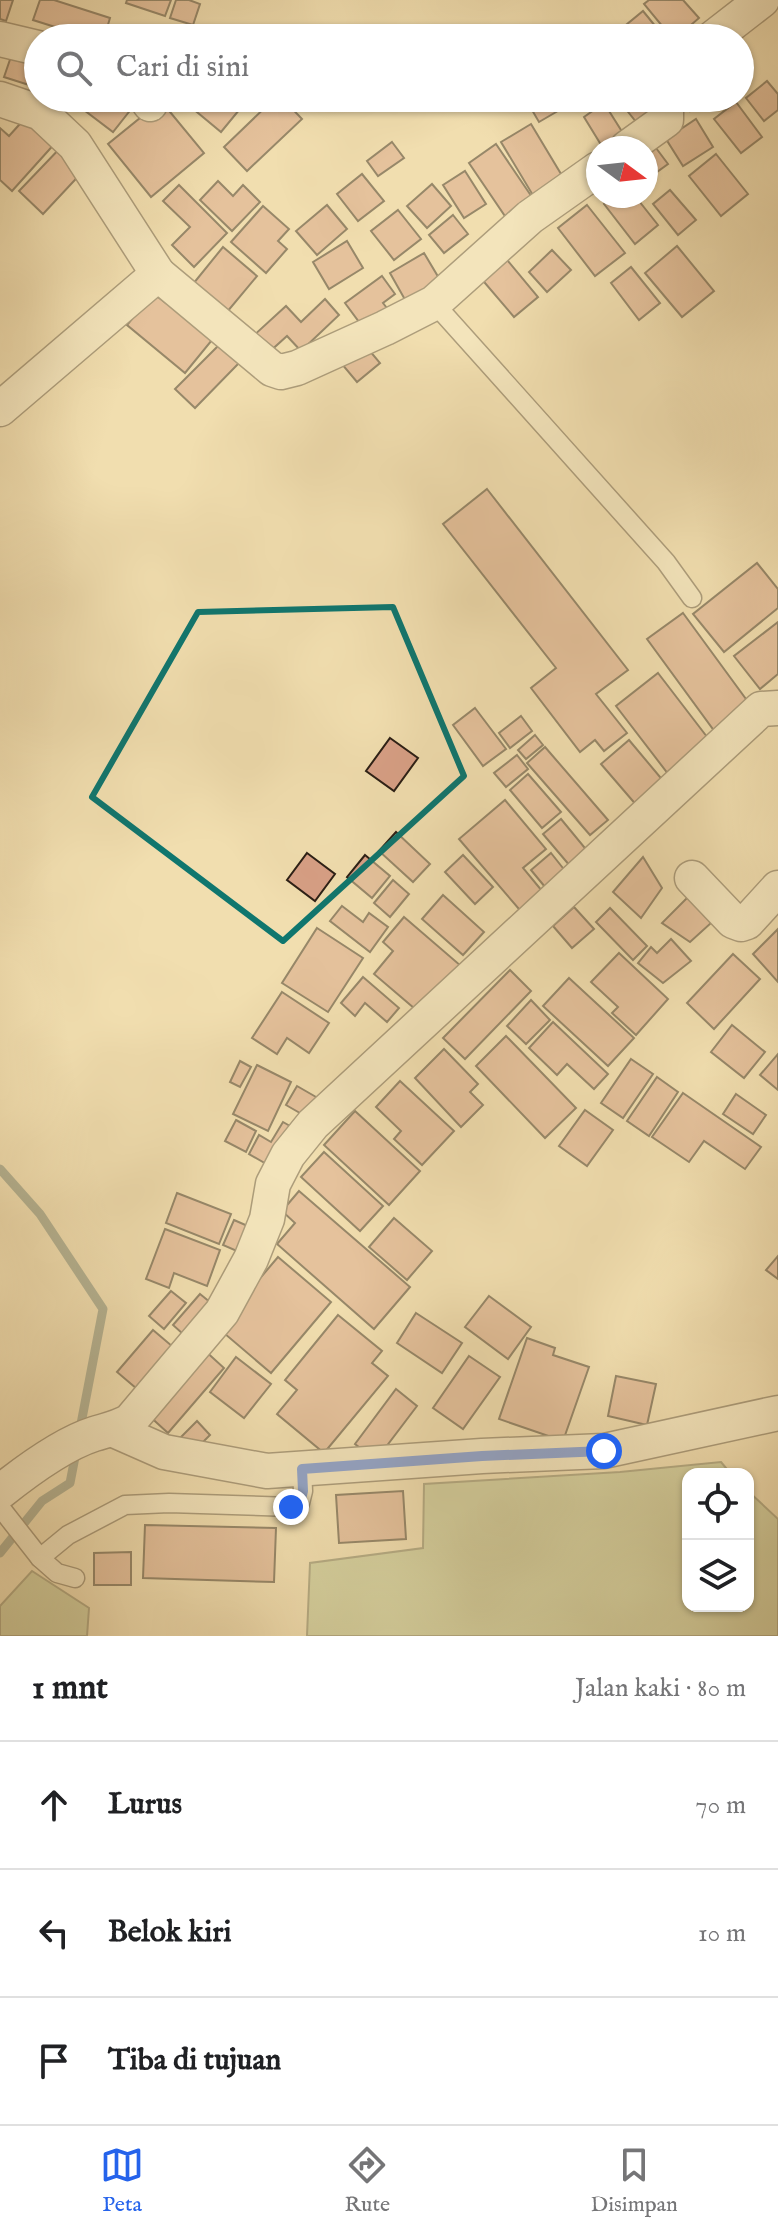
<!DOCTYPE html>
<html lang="id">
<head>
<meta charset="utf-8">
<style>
	:root { --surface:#fff; --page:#f6f6f6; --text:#202124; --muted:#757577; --line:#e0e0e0; --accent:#2563eb }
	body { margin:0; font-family:"IM FELL English",serif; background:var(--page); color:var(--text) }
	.controls { position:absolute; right:24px; bottom:24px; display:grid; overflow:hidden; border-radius:16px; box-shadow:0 2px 6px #0004 }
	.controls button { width:72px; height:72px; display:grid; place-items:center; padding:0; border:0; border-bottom:2px solid var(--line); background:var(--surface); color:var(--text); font:40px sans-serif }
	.compass { position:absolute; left:586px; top:136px; width:72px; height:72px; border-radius:50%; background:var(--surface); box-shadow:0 2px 6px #0004; rotate:105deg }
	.stop { position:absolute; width:24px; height:24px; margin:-18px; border:6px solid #2563eb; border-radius:50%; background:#fff }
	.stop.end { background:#2563eb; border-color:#fff; box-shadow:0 2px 8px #0008 }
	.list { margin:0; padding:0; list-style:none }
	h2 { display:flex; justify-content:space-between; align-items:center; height:104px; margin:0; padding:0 32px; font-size:34px }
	h2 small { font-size:26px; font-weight:400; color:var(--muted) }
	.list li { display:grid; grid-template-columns:52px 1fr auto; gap:24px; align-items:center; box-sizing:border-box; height:128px; padding:0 32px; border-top:2px solid var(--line) }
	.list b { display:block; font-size:30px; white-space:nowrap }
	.list em { font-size:26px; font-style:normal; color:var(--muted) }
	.icon { flex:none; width:44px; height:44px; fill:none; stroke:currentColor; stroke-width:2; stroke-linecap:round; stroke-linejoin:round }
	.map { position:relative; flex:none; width:778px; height:1636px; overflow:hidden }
	.search { position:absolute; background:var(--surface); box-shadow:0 2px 6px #0004; left:24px; right:24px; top:24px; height:88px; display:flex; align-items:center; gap:20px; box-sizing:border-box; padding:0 28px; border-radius:44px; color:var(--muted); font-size:30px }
	.sheet { height:488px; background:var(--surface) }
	nav { display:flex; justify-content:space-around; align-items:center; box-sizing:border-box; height:112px; border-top:2px solid var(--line); background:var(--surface); font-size:22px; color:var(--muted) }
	nav a { display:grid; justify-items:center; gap:4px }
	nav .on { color:var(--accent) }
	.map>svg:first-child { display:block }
	.green { fill:#b6c28d; stroke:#707051; stroke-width:2 }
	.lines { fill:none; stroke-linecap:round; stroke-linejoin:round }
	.stream { stroke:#6e7d6e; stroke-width:9 }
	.building { fill:#d8a086; stroke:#2b1f15; stroke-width:2 }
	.service-casing { stroke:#5c4f3c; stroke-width:21 }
	.minor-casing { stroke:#5c4f3c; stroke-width:37 }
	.service { stroke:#f6eacb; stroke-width:18 }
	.minor { stroke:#f6eacb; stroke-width:34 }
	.route { stroke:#2563eb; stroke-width:10 }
	.marked { fill:none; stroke:#0f766e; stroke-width:6; stroke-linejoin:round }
</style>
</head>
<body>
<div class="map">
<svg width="778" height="1636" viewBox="0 0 778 1636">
	<rect width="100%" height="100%" fill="#f1deaf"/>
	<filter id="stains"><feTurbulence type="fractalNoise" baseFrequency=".0025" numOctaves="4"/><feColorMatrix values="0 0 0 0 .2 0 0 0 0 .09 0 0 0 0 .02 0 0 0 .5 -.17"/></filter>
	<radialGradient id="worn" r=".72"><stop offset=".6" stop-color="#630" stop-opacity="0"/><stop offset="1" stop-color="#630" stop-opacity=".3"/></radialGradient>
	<g class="green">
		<polygon points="721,1462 731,1474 688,1474 688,1606 748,1606 748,1491 778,1519 778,1636 307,1636 310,1563 423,1548 424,1484 620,1472"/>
		<polygon points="32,1571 89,1608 87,1636 0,1636 0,1606"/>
	</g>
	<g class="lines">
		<g class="stream">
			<polyline points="0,1169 40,1214 103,1309 80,1429"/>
			<polyline points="0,1553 42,1501 70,1483 76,1452"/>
		</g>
	</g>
	<g class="building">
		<polygon points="0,0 13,0 6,21 0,19"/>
		<polygon points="40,0 54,0 110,18 104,38 90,38 33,20"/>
		<polygon points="127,0 171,0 165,16 126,3"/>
		<polygon points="176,0 189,0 200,4 193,25 170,18"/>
		<polygon points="649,0 683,0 699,18 676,38 672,38 644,4"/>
		<polygon points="643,11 665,38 637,38 626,25"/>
		<polygon points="15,45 38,60 29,85 4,77"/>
		<polygon points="38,60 38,88 29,85"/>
		<polygon points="767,81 778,94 778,110 764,121 746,98"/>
		<polygon points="93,98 97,98 110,108 119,98 132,108 113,132 84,110"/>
		<polygon points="180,98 249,98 221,132"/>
		<polygon points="275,98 282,98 302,119 247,171 224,147"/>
		<polygon points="525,98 580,98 539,122"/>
		<polygon points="638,98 651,98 658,106 637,123 625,108"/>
		<polygon points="680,98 706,98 690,111"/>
		<polygon points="161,101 204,153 151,197 108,144"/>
		<polygon points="736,102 762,137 741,153 714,119"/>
		<polygon points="604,103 626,138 609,148 603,148 584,117"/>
		<polygon points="28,115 57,141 12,191 0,180 0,128 9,136"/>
		<polygon points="696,119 713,147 683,166 666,139"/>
		<polygon points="531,124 564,179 534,197 501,142"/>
		<polygon points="392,142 404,158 378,176 367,161"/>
		<polygon points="64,144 87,167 43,214 19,191"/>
		<polygon points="496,144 536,203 509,222 469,163"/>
		<polygon points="653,144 668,164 650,177 646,171 646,150"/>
		<polygon points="716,154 748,194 721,216 689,176"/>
		<polygon points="465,171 486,204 464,218 443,185"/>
		<polygon points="362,174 384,201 358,221 337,194"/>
		<polygon points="218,181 233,196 243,185 260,202 232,231 200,200"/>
		<polygon points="432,184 451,206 427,228 407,206"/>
		<polygon points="179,185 227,233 194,267 172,245 190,227 163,201"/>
		<polygon points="670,190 696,220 678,235 653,204"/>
		<polygon points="613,196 635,196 658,225 635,244 604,204"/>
		<polygon points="327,205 347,229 317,255 296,231"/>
		<polygon points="587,205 625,253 595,276 558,228"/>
		<polygon points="263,206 289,229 278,241 287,249 266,273 231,242"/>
		<polygon points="398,210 421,239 394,260 371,231"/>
		<polygon points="453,215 468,234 444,253 429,235"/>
		<polygon points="347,241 363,268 329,289 313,262"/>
		<polygon points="677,246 714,291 682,317 645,273"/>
		<polygon points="223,247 257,276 222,318 189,289"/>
		<polygon points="552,250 571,270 547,292 529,272"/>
		<polygon points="424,253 443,285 408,305 390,273"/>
		<polygon points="503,255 538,297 514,317 479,276"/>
		<polygon points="631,267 660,303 639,320 611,283"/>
		<polygon points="382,276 395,294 383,303 390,312 365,330 345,303"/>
		<polygon points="153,293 167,304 175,295 212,340 185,373 127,325"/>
		<polygon points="325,299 339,315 301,351 287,336 267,354 251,338 286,306 301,322"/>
		<polygon points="220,344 239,363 195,408 175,389"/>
		<polygon points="364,344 380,363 357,382 341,363"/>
		<polygon points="487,489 628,670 596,694 627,733 604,751 595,740 580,752 531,688 556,668 443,524"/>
		<polygon points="757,563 778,589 778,608 724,652 693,614"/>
		<polygon points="683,613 754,710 718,736 647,639"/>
		<polygon points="778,622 778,674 760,689 734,656"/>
		<polygon points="658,673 714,746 672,779 616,706"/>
		<polygon points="475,708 506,749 483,766 453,725"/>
		<polygon points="521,716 532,731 510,748 499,733"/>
		<polygon points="535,735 543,745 526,759 518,750"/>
		<polygon points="390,738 418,758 394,791 366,771"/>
		<polygon points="629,740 665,783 638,807 601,764"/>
		<polygon points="545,747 608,820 590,835 527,763"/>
		<polygon points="517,755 528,769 506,787 494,773"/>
		<polygon points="528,774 561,812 542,828 510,790"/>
		<polygon points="505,800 546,849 523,868 547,897 525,916 459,839"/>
		<polygon points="561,819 594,859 576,873 543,834"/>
		<polygon points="396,832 430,864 413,882 379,851"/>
		<polygon points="307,853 335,874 315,901 287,880"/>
		<polygon points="551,853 570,877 550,893 531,870"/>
		<polygon points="365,855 390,876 372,898 347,877"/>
		<polygon points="463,855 493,887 475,904 445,872"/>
		<polygon points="643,857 662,888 641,918 613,892"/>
		<polygon points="393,880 409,894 390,917 374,903"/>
		<polygon points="443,895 484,932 463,955 422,919"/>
		<polygon points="688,897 711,923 690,942 662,923"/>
		<polygon points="342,906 363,922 369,913 388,927 370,952 330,921"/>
		<polygon points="574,907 594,929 572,948 553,926"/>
		<polygon points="610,908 647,946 633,960 596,922"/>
		<polygon points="404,917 461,966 421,1014 374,974 393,951 383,942"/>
		<polygon points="317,928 363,958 328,1012 282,983"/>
		<polygon points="778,929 778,982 753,954"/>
		<polygon points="671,939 691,961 663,983 638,963 651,947 657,953"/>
		<polygon points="619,953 668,999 636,1035 612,1013 618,1007 591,982"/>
		<polygon points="733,954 760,979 714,1029 687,1003"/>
		<polygon points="510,970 531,991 465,1059 443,1038"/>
		<polygon points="363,977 399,1008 387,1022 365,1003 355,1016 341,1003"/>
		<polygon points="569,978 634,1038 608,1066 543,1006"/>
		<polygon points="282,992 329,1023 309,1053 287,1038 277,1054 252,1038"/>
		<polygon points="531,1000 550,1020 526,1044 507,1026"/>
		<polygon points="553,1022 608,1074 594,1089 567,1064 557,1075 529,1048"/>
		<polygon points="732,1025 765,1052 744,1078 711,1052"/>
		<polygon points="506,1036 576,1108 545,1138 476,1066"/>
		<polygon points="444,1049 478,1084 470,1092 483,1105 461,1127 415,1078"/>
		<polygon points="778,1054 778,1090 760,1075"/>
		<polygon points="631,1059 653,1074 623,1118 601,1103"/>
		<polygon points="240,1061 251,1067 240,1087 230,1082"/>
		<polygon points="257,1065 291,1082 268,1131 233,1114"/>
		<polygon points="657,1077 678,1092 649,1136 627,1121"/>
		<polygon points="400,1081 454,1131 422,1165 394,1139 401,1131 376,1107"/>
		<polygon points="297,1086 323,1101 312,1120 286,1105"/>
		<polygon points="683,1093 761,1147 745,1169 704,1141 689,1162 652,1137"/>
		<polygon points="736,1094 766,1115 753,1134 723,1114"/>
		<polygon points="585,1110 613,1130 587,1166 559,1146"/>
		<polygon points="355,1111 420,1171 389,1205 324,1145"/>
		<polygon points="236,1120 256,1131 246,1152 225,1141"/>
		<polygon points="283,1122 297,1130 275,1169 249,1154 259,1135 271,1142"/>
		<polygon points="324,1152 383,1206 360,1231 301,1177"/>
		<polygon points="299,1191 410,1287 374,1329 277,1244 295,1223 282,1211"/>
		<polygon points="177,1193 231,1214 219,1244 166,1223"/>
		<polygon points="394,1218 432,1251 407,1280 369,1247"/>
		<polygon points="234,1220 257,1230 246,1255 223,1245"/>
		<polygon points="165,1229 220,1250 207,1286 174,1273 169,1288 146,1279"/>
		<polygon points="778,1256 778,1279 766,1270"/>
		<polygon points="278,1257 331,1302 271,1373 218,1328"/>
		<polygon points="171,1291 186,1303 164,1329 149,1316"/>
		<polygon points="200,1294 221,1311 193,1343 173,1325"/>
		<polygon points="489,1296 531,1327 508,1359 465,1327"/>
		<polygon points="416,1313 462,1343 442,1373 397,1343"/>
		<polygon points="338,1315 382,1351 372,1363 388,1376 324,1453 277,1414 297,1390 285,1380"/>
		<polygon points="153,1330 179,1352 143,1394 117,1372"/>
		<polygon points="527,1338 555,1348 553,1355 589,1367 563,1441 499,1419"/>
		<polygon points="202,1348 224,1368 168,1433 146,1413"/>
		<polygon points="469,1356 500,1377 463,1429 433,1408"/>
		<polygon points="236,1357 271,1384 244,1418 210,1392"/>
		<polygon points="616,1376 656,1384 647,1425 608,1416"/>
		<polygon points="396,1389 417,1406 376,1460 355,1444"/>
		<polygon points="197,1421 210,1435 190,1455 177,1441"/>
		<polygon points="403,1491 406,1539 339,1543 336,1495"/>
		<polygon points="145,1525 276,1528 274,1582 143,1578"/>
		<polygon points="131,1552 131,1585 94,1585 94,1553"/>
	</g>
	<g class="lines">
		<g class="service-casing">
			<g id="service">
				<polyline points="434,303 666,562 692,598"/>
				<polyline points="0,1507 40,1558 57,1573 75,1578"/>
				<polyline points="40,1558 68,1535 125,1505 169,1503 291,1507 300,1503 303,1491 302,1469"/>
			</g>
		</g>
		<g class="minor-casing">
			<g id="minor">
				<polyline points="713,38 762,0"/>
				<polyline points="0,39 38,48"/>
				<polyline points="146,98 150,104"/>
				<polyline points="0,99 41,113 75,145 158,274"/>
				<polyline points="627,148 666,120 666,111 662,98"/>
				<polyline points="0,409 158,274 272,369 281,372 297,368 385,328 434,303 530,217 598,169"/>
				<polyline points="692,878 733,921 741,924 747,922 778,888"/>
				<polyline points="114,1430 164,1452 267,1471 482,1456 604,1451 778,1413"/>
				<path d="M 0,1492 C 25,1472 63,1444 94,1434 C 107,1430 118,1428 130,1421 L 222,1312 L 251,1259 L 267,1219 L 273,1184 L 288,1155 L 313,1124 L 761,709 L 778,708"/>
			</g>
		</g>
		<use href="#service" class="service"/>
		<use href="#minor" class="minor"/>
	</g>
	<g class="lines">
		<polyline class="route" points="291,1507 300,1503 303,1491 302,1469 482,1456 604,1451"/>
	</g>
	<path d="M0 0H778V1636H0ZM 393,607 L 464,776 L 283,941 L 92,797 L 198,612 Z" fill="#f1deaf" fill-opacity=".55" fill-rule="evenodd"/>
	<path class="marked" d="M 393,607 L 464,776 L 283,941 L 92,797 L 198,612 Z"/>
	<rect width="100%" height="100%" filter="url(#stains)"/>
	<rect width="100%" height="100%" fill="url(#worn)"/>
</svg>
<div class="controls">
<button><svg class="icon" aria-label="locate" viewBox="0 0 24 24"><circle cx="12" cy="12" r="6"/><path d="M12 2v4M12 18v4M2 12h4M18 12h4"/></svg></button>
<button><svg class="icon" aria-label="layers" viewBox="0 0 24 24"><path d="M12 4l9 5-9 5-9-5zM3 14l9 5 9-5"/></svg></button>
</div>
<svg class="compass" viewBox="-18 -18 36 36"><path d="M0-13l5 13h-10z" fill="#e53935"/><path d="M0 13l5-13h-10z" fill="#757577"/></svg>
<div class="stop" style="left:604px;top:1451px"></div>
<div class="stop end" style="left:291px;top:1507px"></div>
<div class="search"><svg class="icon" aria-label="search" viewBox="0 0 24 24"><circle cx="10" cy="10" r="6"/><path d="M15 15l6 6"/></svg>Cari di sini</div>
</div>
<section class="sheet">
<h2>1 mnt<small>Jalan kaki · 80 m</small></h2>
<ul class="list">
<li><svg class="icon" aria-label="ahead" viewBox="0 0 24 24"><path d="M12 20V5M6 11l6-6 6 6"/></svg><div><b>Lurus</b></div><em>70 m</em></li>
<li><svg class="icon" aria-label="left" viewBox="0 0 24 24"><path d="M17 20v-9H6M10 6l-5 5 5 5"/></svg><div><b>Belok kiri</b></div><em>10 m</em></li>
<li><svg class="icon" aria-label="arrive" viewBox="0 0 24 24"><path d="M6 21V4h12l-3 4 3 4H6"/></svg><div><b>Tiba di tujuan</b></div></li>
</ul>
</section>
<nav>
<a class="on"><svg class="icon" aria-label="map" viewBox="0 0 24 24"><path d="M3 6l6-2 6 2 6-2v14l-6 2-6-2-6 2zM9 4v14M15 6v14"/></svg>Peta</a>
<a><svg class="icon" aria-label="directions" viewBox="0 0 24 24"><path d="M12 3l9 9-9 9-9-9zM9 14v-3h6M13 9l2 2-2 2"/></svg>Rute</a>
<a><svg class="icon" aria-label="saved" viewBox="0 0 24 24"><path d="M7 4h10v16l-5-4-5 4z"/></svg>Disimpan</a>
</nav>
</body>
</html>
